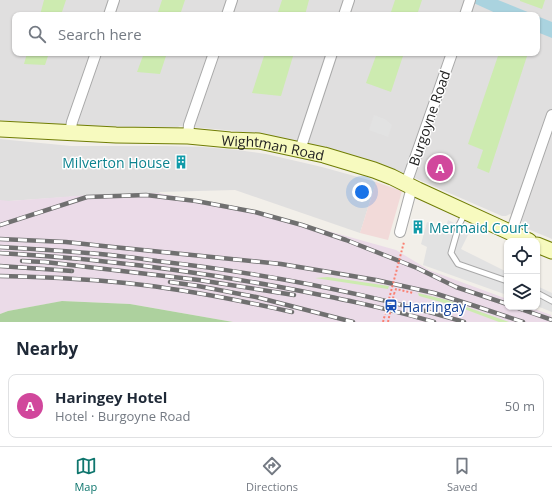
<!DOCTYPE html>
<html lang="en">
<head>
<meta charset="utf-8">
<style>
	:root { --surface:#fff; --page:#f2f2f3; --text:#1f2937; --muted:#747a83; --line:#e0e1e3; --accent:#0f766e }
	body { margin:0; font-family:"Open Sans",sans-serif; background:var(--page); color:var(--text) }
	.controls { position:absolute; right:12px; bottom:12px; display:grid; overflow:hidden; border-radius:8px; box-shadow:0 1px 3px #0004 }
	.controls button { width:36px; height:36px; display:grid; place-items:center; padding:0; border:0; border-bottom:1px solid var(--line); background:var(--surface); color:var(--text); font:20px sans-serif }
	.you { position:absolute; left:362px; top:192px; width:14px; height:14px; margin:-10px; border:3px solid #fff; border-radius:50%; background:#1a73e8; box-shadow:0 0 0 6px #1a73e833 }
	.badge { display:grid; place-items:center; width:26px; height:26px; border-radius:50%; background:var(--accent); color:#fff; font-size:13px; font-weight:700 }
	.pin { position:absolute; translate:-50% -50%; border:2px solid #fff; box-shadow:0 1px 4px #0006 }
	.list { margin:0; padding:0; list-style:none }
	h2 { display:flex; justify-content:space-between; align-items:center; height:52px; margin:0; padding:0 16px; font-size:17px }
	h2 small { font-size:13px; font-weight:400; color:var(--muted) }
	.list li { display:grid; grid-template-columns:26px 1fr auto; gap:12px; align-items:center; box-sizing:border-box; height:64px; margin:0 8px 8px; padding:0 8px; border:1px solid var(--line); border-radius:8px }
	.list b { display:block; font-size:15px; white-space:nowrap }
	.list p { margin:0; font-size:13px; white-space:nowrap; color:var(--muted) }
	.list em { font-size:13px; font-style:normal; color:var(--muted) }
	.icon { flex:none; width:22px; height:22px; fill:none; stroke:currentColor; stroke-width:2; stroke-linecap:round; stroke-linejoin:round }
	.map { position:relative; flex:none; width:552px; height:322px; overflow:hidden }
	.search { position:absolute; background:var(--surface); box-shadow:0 1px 3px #0004; left:12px; right:12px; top:12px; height:44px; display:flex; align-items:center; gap:10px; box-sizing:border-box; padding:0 14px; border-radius:8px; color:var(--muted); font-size:15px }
	.sheet { height:124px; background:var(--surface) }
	nav { display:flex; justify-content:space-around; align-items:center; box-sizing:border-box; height:56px; border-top:1px solid var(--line); background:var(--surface); font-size:11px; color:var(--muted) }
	nav a { display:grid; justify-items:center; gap:2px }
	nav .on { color:var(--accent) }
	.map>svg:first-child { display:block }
	.residential { fill:#e0dfdf; fill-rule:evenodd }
	.commercial { fill:#f2dad9 }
	.industrial { fill:#ebdbe8 }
	.grass { fill:#cdebb0 }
	.forest { fill:#add19e }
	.parking { fill:#e2e2e2 }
	.water { fill:#aad3df }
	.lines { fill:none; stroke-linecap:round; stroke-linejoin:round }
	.service-casing { stroke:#a9a9a9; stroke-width:7 }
	.minor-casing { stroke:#a9a9a9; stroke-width:12 }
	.secondary-casing { stroke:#707d05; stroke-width:17 }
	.path { stroke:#fa8072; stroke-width:2; stroke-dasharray:2 2; stroke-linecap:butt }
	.service { stroke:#fff; stroke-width:5 }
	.minor { stroke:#fff; stroke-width:10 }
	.secondary { stroke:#f7fabf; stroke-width:15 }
	.rail-casing { stroke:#707070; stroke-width:4.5 }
	.rail { stroke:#fff; stroke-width:3; stroke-dasharray:9; stroke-linecap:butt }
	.path-bridge { stroke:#fa8072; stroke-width:2; stroke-dasharray:2 2; stroke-linecap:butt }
	.labels { text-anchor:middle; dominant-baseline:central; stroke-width:3; stroke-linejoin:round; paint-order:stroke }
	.street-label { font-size:14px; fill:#222; stroke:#fff }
	.culture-label { font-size:14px; fill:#0d838f; stroke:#fff; text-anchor:end }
	.transit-label { font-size:14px; fill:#164399; stroke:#fff; text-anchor:start }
</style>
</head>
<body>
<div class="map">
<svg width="552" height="322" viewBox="0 0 552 322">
	<rect width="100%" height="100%" fill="#f2efe9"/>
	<g class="residential">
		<path d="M 0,0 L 552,0 L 552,239 L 528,229 L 526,224 L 510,214 L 506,216 L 502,216 L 401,172 L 360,158 L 293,140 L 292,141 L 236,131 L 180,126 L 178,127 L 81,128 L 0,120 ZM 15,15 L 537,15 L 537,53 L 15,53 Z"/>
		<polygon points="0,139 71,146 167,146 203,147 237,150 266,154 322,167 376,182 360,233 235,190 160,192 159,193 110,194 9,201 0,201"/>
	</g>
	<polygon class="commercial" points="376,182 402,191 388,240 360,233"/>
	<polygon class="industrial" points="158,193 253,210 396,250 429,270 507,299 507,307 529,307 551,315 552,322 233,322 130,304 63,301 8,311 0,314 0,200 9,201 89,195"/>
	<g class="grass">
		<polygon points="44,0 66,0 61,15 40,15"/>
		<polygon points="162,0 185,0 180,15 157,15"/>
		<polygon points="282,0 309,0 305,15 277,15"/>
		<polygon points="395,0 422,0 417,15 390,15"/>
		<polygon points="520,0 545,0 542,9 520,1"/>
		<polygon points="27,53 49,53 45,65 24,64"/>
		<polygon points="144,53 167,53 160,74 137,72"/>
		<polygon points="265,53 294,53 281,96 252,93"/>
		<polygon points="377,53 404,53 391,92 366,83"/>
		<polygon points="499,53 528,53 489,173 477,168 483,150 468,144"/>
		<polygon points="328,277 389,286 388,289 315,278"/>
		<polygon points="418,293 447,300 509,322 499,322 459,307 419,296"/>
	</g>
	<polygon class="forest" points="62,301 130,304 233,322 0,322 0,314 8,311"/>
	<g class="parking">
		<polygon points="374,115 385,119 392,125 388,137 369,130"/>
		<polygon points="448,220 470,231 461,249 507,272 507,295 423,265 427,247 421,244 427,222 445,230"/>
		<polygon points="537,286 552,293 552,312 537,306"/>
	</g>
	<g class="water">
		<polygon points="467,0 498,0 535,15 500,15"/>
		<polygon points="537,16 552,22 552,38 537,32"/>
	</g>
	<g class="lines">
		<g class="service-casing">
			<g id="service">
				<polyline points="465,213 459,225 451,253 458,264 507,281"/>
				<polyline points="537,293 552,301"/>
			</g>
		</g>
		<g class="minor-casing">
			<g id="minor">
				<polyline points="109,15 114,0"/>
				<polyline points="227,15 232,0"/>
				<polyline points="344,15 349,0"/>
				<polyline points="465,15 470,0"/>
				<polyline points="70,133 72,122 96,53"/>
				<polyline points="188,136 189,125 214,53"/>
				<polyline points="300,150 332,53"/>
				<polyline points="406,184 452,53"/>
				<polyline points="400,232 412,187"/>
				<polyline points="511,233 552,115"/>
			</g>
		</g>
		<g class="secondary-casing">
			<g id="secondary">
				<path id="s1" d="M 0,129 L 116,135 L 188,136 L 230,140 L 259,141 L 324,155 L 374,170 L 392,177 L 418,190 L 529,241"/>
				<polyline points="537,245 552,251"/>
			</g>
		</g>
		<g class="path">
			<polyline points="394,294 396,289 413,293"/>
			<polyline points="389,300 393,301"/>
		</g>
		<use href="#service" class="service"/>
		<use href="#minor" class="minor"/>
		<use href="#secondary" class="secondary"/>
		<g class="rail-casing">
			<g id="rail">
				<polyline points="0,225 87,197 146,195 196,201 255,212 302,225 346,240 417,268 456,287 507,304"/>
				<polyline points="0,239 66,242 103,246 281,264 323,271 376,280 434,293 475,306 523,322"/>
				<path d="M 0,247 C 33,249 66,251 100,254 C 119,256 138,258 157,261 C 261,273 364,292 464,322"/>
				<path d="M 0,253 C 33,255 67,257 100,261 C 160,267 220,276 280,287 C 332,297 383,307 434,322"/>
				<polyline points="22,261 45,262 199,280 294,295"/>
				<polyline points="0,266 72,271"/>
				<path d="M 0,276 C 48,277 95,279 143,285 C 193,291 243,301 292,312"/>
				<polyline points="170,282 198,286 256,297 353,322"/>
				<polyline points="515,307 552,320"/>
			</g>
		</g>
		<use href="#rail" class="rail"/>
		<g class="path-bridge">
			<polyline points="383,322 404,242"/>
			<polyline points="388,322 394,294"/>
		</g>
	</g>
	<defs>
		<g id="building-bare" transform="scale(1.08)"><path d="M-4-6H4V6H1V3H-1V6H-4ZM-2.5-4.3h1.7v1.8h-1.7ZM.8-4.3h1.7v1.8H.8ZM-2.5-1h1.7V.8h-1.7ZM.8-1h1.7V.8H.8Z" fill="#0f9aa8" stroke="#fff" stroke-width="2.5" paint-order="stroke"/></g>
		<g id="station-bare" transform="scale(1.08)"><path d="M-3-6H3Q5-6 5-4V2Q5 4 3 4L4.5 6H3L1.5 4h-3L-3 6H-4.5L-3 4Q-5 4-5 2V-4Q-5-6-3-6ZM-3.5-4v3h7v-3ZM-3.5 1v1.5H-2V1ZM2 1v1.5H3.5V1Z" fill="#1a4fb4" stroke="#fff" stroke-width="2.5" paint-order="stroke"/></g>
	</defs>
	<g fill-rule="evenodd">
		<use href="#building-bare" x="181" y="162"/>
		<use href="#building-bare" x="418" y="227"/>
		<use href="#station-bare" x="391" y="306"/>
	</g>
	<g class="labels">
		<g class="street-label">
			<text transform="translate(429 118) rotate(-71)">Burgoyne Road</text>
			<text stroke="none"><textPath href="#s1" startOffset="274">Wightman Road</textPath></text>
		</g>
		<g class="culture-label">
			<text x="170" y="162">Milverton House</text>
			<text x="429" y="227" text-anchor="start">Mermaid Court</text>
		</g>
		<g class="transit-label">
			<text x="402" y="306">Harringay</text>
		</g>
	</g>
</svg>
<div class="controls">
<button><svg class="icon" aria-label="locate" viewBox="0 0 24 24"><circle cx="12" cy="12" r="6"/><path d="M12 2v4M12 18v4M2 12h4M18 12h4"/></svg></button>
<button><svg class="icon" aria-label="layers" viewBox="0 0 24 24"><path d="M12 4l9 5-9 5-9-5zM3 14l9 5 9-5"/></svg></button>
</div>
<div class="you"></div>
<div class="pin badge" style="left:440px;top:168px;background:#d1479c">A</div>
<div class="search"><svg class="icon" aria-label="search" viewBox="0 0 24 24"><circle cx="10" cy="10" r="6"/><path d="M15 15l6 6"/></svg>Search here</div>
</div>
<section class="sheet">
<h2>Nearby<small></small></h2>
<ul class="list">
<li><span class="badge" style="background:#d1479c">A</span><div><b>Haringey Hotel</b><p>Hotel · Burgoyne Road</p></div><em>50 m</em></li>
</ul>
</section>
<nav>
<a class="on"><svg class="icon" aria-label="map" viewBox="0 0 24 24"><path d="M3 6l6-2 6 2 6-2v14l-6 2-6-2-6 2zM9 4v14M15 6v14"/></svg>Map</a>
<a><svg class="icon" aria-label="directions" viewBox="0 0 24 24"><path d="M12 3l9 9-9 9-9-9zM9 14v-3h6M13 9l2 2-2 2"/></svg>Directions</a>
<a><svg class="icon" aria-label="saved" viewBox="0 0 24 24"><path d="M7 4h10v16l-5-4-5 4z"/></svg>Saved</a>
</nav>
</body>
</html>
